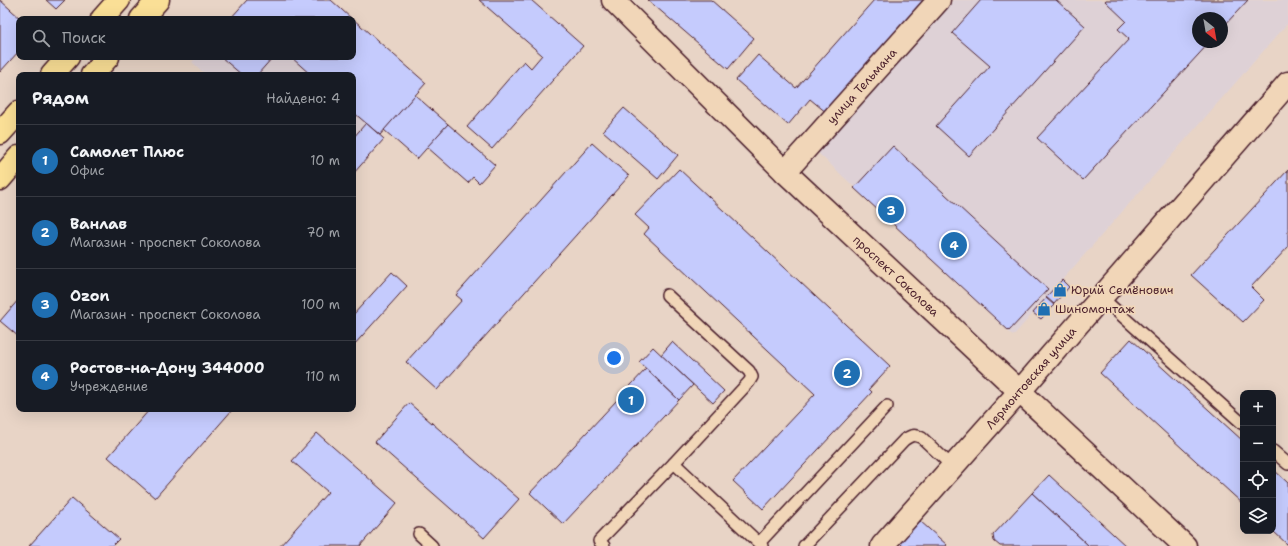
<!DOCTYPE html>
<html lang="ru">
<head>
<meta charset="utf-8">
<style>
	:root { --surface:#171b24; --page:#242831; --text:#f1f3f6; --muted:#9ea1a6; --line:#363941; --accent:#1f6fb2 }
	body { margin:0; font-family:"Shantell Sans",sans-serif; background:var(--page); color:var(--text) }
	.controls { position:absolute; right:12px; bottom:12px; display:grid; overflow:hidden; border-radius:8px; box-shadow:0 4px 16px #0002 }
	.controls button { width:36px; height:36px; display:grid; place-items:center; padding:0; border:0; border-bottom:1px solid var(--line); background:var(--surface); color:var(--text); font:20px sans-serif }
	.compass { position:absolute; left:1192px; top:12px; width:36px; height:36px; border-radius:50%; background:var(--surface); box-shadow:0 4px 16px #0002; rotate:149deg }
	.you { position:absolute; left:614px; top:358px; width:14px; height:14px; margin:-10px; border:3px solid #fff; border-radius:50%; background:#1a73e8; box-shadow:0 0 0 6px #1a73e833 }
	.badge { display:grid; place-items:center; width:26px; height:26px; border-radius:50%; background:var(--accent); color:#fff; font-size:13px; font-weight:700 }
	.pin { position:absolute; translate:-50% -50%; border:2px solid #fff; box-shadow:0 1px 4px #0006 }
	.list { margin:0; padding:0; list-style:none }
	h2 { display:flex; justify-content:space-between; align-items:center; height:52px; margin:0; padding:0 16px; font-size:17px }
	h2 small { font-size:13px; font-weight:400; color:var(--muted) }
	.list li { display:grid; grid-template-columns:26px 1fr auto; gap:12px; align-items:center; box-sizing:border-box; height:72px; padding:0 16px; border-top:1px solid var(--line) }
	.list b { display:block; font-size:15px; white-space:nowrap }
	.list p { margin:0; font-size:13px; white-space:nowrap; color:var(--muted) }
	.list em { font-size:13px; font-style:normal; color:var(--muted) }
	.icon { flex:none; width:22px; height:22px; fill:none; stroke:currentColor; stroke-width:2; stroke-linecap:round; stroke-linejoin:round }
	.map { position:relative; flex:none; width:1288px; height:546px; overflow:hidden }
	.search { position:absolute; background:var(--surface); box-shadow:0 4px 16px #0002; left:16px; top:16px; width:340px; height:44px; display:flex; align-items:center; gap:10px; box-sizing:border-box; padding:0 14px; border-radius:8px; color:var(--muted); font-size:15px }
	.panel { position:absolute; background:var(--surface); box-shadow:0 4px 16px #0002; left:16px; top:72px; width:340px; height:340px; border-radius:8px }
	.map>svg:first-child { display:block }
	.built { fill:#ded1d6; fill-rule:evenodd }
	.building { fill:#c5cbfd; stroke:#4a1f2b }
	.lines { fill:none; stroke-linecap:round; stroke-linejoin:round }
	.service-casing { stroke:#4a1f2b; stroke-width:14 }
	.minor-casing { stroke:#4a1f2b; stroke-width:25 }
	.secondary-casing { stroke:#4a1f2b; stroke-width:25 }
	.primary-casing { stroke:#4a1f2b; stroke-width:25 }
	.service { stroke:#f1d6b8; stroke-width:11 }
	.minor { stroke:#f1d6b8; stroke-width:22 }
	.secondary { stroke:#f1d6b8; stroke-width:22 }
	.primary { stroke:#fadf96; stroke-width:22 }
	.labels { text-anchor:middle; dominant-baseline:central; stroke-width:3.5; stroke-linejoin:round; paint-order:stroke }
	.street-label { font-size:12px; fill:#4a1f2b; stroke:#f1d6b8 }
	.poi-label { font-size:12px; fill:#4a1f2b; stroke:#f1d6b8; text-anchor:start }
</style>
</head>
<body>
<div class="map">
<svg width="1288" height="546" viewBox="0 0 1288 546">
	<rect width="100%" height="100%" fill="#e8d4c6"/>
	<filter id="ink" filterUnits="userSpaceOnUse"><feTurbulence type="fractalNoise" baseFrequency=".025" numOctaves="2"/><feDisplacementMap in="SourceGraphic" scale="8" xChannelSelector="R" yChannelSelector="G"/><feConvolveMatrix kernelMatrix="1 2 1 2 8 2 1 2 1" color-interpolation-filters="sRGB"/></filter>
	<g filter="url(#ink)">
		<g class="built">
			<path d="M 953,0 L 1288,0 L 1288,23 L 1013,336 L 816,151 ZM 1198,18 L 1222,18 L 1222,42 L 1198,42 Z"/>
			<polygon points="197,57 353,57 380,135 384,139 353,174 353,75 206,75 192,62"/>
		</g>
		<g class="building">
			<polygon points="0,0 21,19 19,19 19,51 0,72"/>
			<polygon points="46,0 65,0 56,9"/>
			<polygon points="247,0 331,0 352,19 230,19"/>
			<polygon points="479,0 531,0 583,46 492,149 467,127 524,61 531,68 542,55"/>
			<polygon points="648,0 711,0 754,38 728,69"/>
			<polygon points="874,0 926,0 827,113 810,99 788,125 736,80 758,55 796,88"/>
			<polygon points="981,0 1056,0 1085,26 969,156 936,126 990,66 952,33"/>
			<polygon points="1106,0 1248,0 1222,28 1222,18 1198,18 1198,42 1210,42 1083,180 1037,138 1129,39 1118,29 1126,21 1105,1"/>
			<polygon points="353,19 426,83 380,135 353,112 353,75 311,75 291,57 353,57"/>
			<polygon points="221,57 273,57 257,75 242,75"/>
			<polygon points="415,95 448,124 417,159 384,130"/>
			<polygon points="624,108 678,155 658,179 603,131"/>
			<polygon points="366,123 384,139 353,174 353,138"/>
			<polygon points="448,124 495,165 479,183 473,177 468,183 427,147"/>
			<polygon points="592,143 629,176 437,390 406,362 462,300 456,295"/>
			<polygon points="893,146 1048,289 1009,331 854,188"/>
			<polygon points="679,169 890,366 869,389 872,392 763,509 733,481 815,394 644,234 649,228 635,215"/>
			<polygon points="1288,170 1288,247 1251,287 1264,300 1243,322 1191,275"/>
			<polygon points="392,272 407,286 353,346 353,315"/>
			<polygon points="1062,280 1069,287 1054,304 1046,297"/>
			<polygon points="1046,298 1054,305 1041,319 1033,313"/>
			<polygon points="19,299 19,337 0,321"/>
			<polygon points="1131,339 1243,441 1243,504 1100,373"/>
			<polygon points="672,342 724,391 713,403 661,355"/>
			<polygon points="653,347 693,385 679,400 639,362"/>
			<polygon points="646,369 679,400 563,524 530,493"/>
			<polygon points="409,403 519,499 484,538 375,442"/>
			<polygon points="150,409 233,409 155,498 108,457"/>
			<polygon points="317,433 397,503 360,546 280,546 328,492 292,461"/>
			<polygon points="1273,469 1288,483 1288,545 1273,531"/>
			<polygon points="1049,475 1126,546 1089,546 1032,493"/>
			<polygon points="1032,493 1089,546 1000,546 994,541 993,535"/>
			<polygon points="72,498 119,539 112,546 29,546"/>
			<polygon points="920,521 947,545 946,546 903,546 900,543"/>
		</g>
		<g class="lines">
			<g class="service-casing">
				<g id="service">
					<polyline points="667,295 749,371 752,377 749,382 674,463 762,546"/>
					<polyline points="1101,297 1243,424"/>
					<polyline points="1273,451 1288,464"/>
					<polyline points="419,534 432,546"/>
					<polyline points="759,543 887,406"/>
					<polyline points="604,546 599,541 674,463"/>
					<path d="M 804,546 L 904,440 C 911,435 915,434 922,438 L 953,467"/>
				</g>
			</g>
			<g class="minor-casing">
				<g id="minor">
					<polyline points="785,172 939,0"/>
					<polyline points="882,546 1019,392 1288,83"/>
				</g>
			</g>
			<g class="secondary-casing">
				<polyline id="secondary" points="613,0 785,172 1185,546"/>
			</g>
			<g class="primary-casing">
				<g id="primary">
					<polyline points="102,19 119,0"/>
					<polyline points="141,19 158,0"/>
					<polyline points="52,75 68,57"/>
					<polyline points="92,75 108,57"/>
					<polyline points="0,133 19,112"/>
					<polyline points="0,179 19,157"/>
				</g>
			</g>
			<use href="#service" class="service"/>
			<use href="#minor" class="minor"/>
			<use href="#secondary" class="secondary"/>
			<use href="#primary" class="primary"/>
		</g>
	</g>
	<defs>
		<g id="shop-bare" transform="scale(1.08)"><path d="M-5-2.5h2.3a2.7 3.5 0 0 1 5.4 0H5L5.5 6h-11ZM-1.5-2.5h3a1.5 2.3 0 0 0-3 0Z" fill="#1f6fb2" stroke="#f1d6b8" stroke-width="2.5" paint-order="stroke"/></g>
	</defs>
	<g fill-rule="evenodd">
		<use href="#shop-bare" x="1060" y="290"/>
		<use href="#shop-bare" x="1044" y="309"/>
	</g>
	<g class="labels">
		<g class="street-label">
			<text transform="translate(862 86) rotate(-48)">улица Тельмана</text>
			<text transform="translate(896 276) rotate(43)">проспект Соколова</text>
			<text transform="translate(1031 378) rotate(-49)">Лермонтовская улица</text>
		</g>
		<g class="poi-label">
			<text x="1071" y="290">Юрий Семёнович</text>
			<text x="1055" y="309">Шиномонтаж</text>
		</g>
	</g>
</svg>
<div class="controls">
<button>+</button>
<button>−</button>
<button><svg class="icon" aria-label="locate" viewBox="0 0 24 24"><circle cx="12" cy="12" r="6"/><path d="M12 2v4M12 18v4M2 12h4M18 12h4"/></svg></button>
<button><svg class="icon" aria-label="layers" viewBox="0 0 24 24"><path d="M12 4l9 5-9 5-9-5zM3 14l9 5 9-5"/></svg></button>
</div>
<svg class="compass" viewBox="-18 -18 36 36"><path d="M0-13l5 13h-10z" fill="#e53935"/><path d="M0 13l5-13h-10z" fill="#9ea1a6"/></svg>
<div class="you"></div>
<div class="pin badge" style="left:631px;top:400px">1</div>
<div class="pin badge" style="left:847px;top:373px">2</div>
<div class="pin badge" style="left:891px;top:210px">3</div>
<div class="pin badge" style="left:954px;top:245px">4</div>
<div class="search"><svg class="icon" aria-label="search" viewBox="0 0 24 24"><circle cx="10" cy="10" r="6"/><path d="M15 15l6 6"/></svg>Поиск</div>
<section class="panel">
<h2>Рядом<small>Найдено: 4</small></h2>
<ul class="list">
<li><span class="badge">1</span><div><b>Самолет Плюс</b><p>Офис</p></div><em>10 m</em></li>
<li><span class="badge">2</span><div><b>Ванлав</b><p>Магазин · проспект Соколова</p></div><em>70 m</em></li>
<li><span class="badge">3</span><div><b>Ozon</b><p>Магазин · проспект Соколова</p></div><em>100 m</em></li>
<li><span class="badge">4</span><div><b>Ростов-на-Дону 344000</b><p>Учреждение</p></div><em>110 m</em></li>
</ul>
</section>
</div>
</body>
</html>
